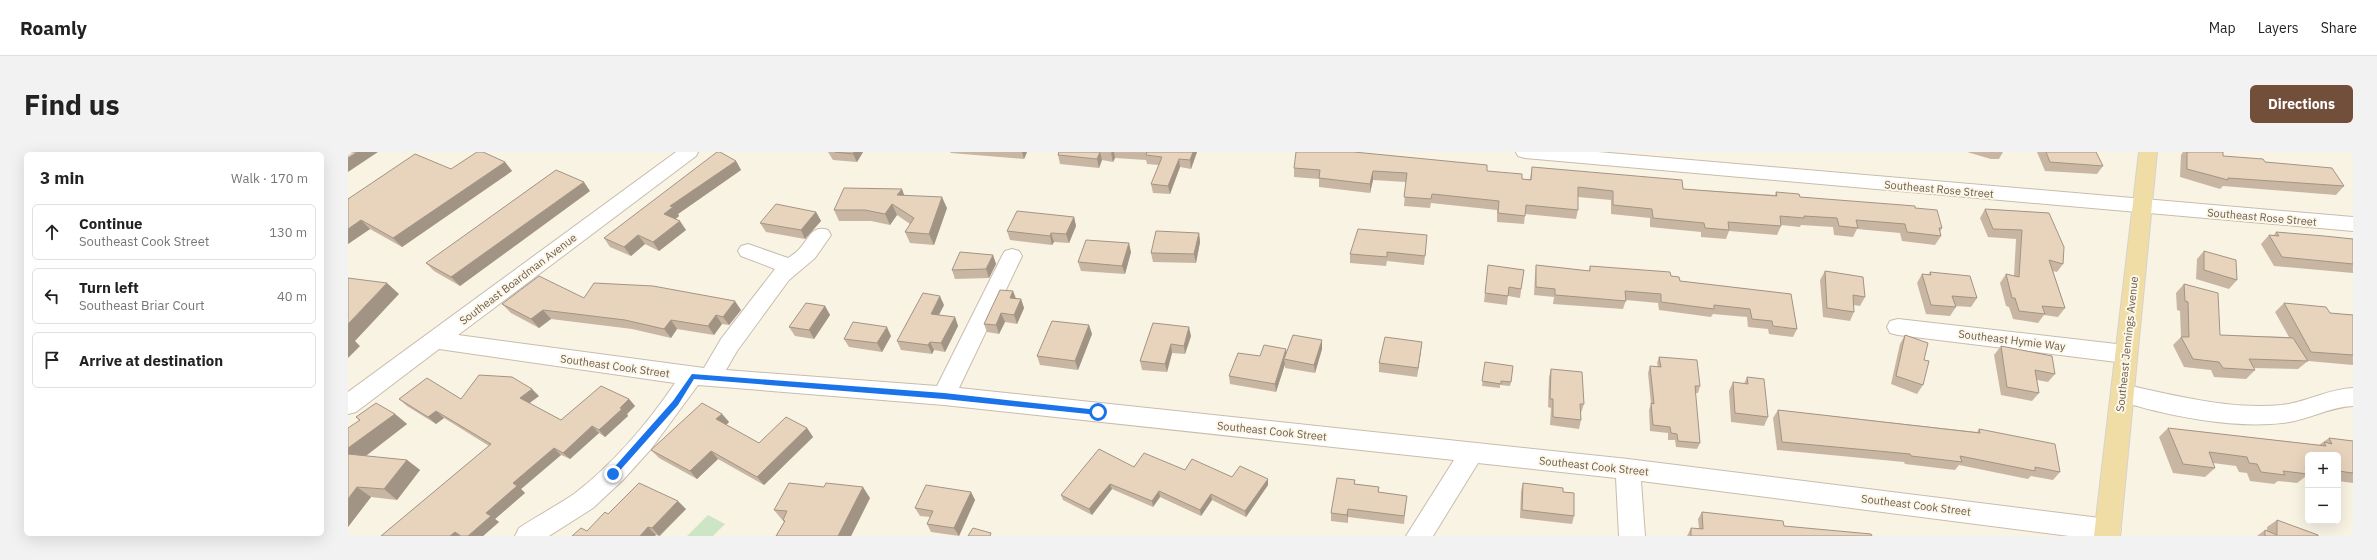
<!DOCTYPE html>
<html lang="en">
<head>
<meta charset="utf-8">
<style>
	:root { --surface:#fff; --page:#f2f2f2; --text:#222; --muted:#767676; --line:#e0e0e0; --accent:#714f3b }
	body { margin:0; font-family:"IBM Plex Sans",sans-serif; background:var(--page); color:var(--text) }
	.controls { position:absolute; right:12px; bottom:12px; display:grid; overflow:hidden; border-radius:6px; box-shadow:0 4px 16px #0002 }
	.controls button { width:36px; height:36px; display:grid; place-items:center; padding:0; border:0; border-bottom:1px solid var(--line); background:var(--surface); color:var(--text); font:20px sans-serif }
	.stop { position:absolute; width:12px; height:12px; margin:-9px; border:3px solid #1a73e8; border-radius:50%; background:#fff }
	.stop.end { background:#1a73e8; border-color:#fff; box-shadow:0 1px 4px #0008 }
	.list { margin:0; padding:0; list-style:none }
	h2 { display:flex; justify-content:space-between; align-items:center; height:52px; margin:0; padding:0 16px; font-size:17px }
	h2 small { font-size:13px; font-weight:400; color:var(--muted) }
	.list li { display:grid; grid-template-columns:26px 1fr auto; gap:12px; align-items:center; box-sizing:border-box; height:56px; margin:0 8px 8px; padding:0 8px; border:1px solid var(--line); border-radius:6px }
	.list b { display:block; font-size:15px; white-space:nowrap }
	.list p { margin:0; font-size:13px; white-space:nowrap; color:var(--muted) }
	.list em { font-size:13px; font-style:normal; color:var(--muted) }
	.icon { flex:none; width:22px; height:22px; fill:none; stroke:currentColor; stroke-width:2; stroke-linecap:round; stroke-linejoin:round }
	.map { position:relative; flex:none; width:2005px; height:384px; overflow:hidden; border-radius:6px }
	header { display:flex; align-items:center; gap:24px; box-sizing:border-box; height:56px; padding:0 20px; background:var(--surface); border-bottom:1px solid var(--line) }
	header strong { font-size:19px }
	nav { display:flex; gap:22px; margin-inline-start:auto; font-size:14px }
	.intro { display:flex; align-items:center; justify-content:space-between; box-sizing:border-box; height:96px; padding:0 24px }
	h1 { margin:0; font-size:28px }
	.button { padding:10px 18px; border-radius:6px; background:var(--accent); color:#fff; font-size:14px; font-weight:700 }
	main { display:flex; gap:24px; padding:0 24px }
	aside { flex:1; background:var(--surface); border-radius:6px; box-shadow:0 4px 16px #0002 }
	.map>svg:first-child { display:block }
	.green { fill:#cde4c5 }
	.lines { fill:none; stroke-linecap:round; stroke-linejoin:round }
	.minor-casing { stroke:#c8bcac; stroke-width:2 }
	.major-casing { stroke:#d6d2cd; stroke-width:2 }
	.minor { fill:#fff; fill-rule:evenodd }
	.major { fill:#efdda5; fill-rule:evenodd }
	.wall { fill:#c8b6a3 }
	.shaded-wall { fill:#a29484 }
	.building { fill:#e8d4bd; stroke:#a29484 }
	.route { fill:#1a73e8 }
	.labels { text-anchor:middle; dominant-baseline:central; stroke-width:4; stroke-linejoin:round; paint-order:stroke }
	.street-label { font-size:11px; fill:#6d5d4d; stroke:#fcf7e9 }
</style>
</head>
<body>
<header>
<strong>Roamly</strong>
<nav><a>Map</a><a>Layers</a><a>Share</a></nav>
</header>
<div class="intro"><h1>Find us</h1><a class="button">Directions</a></div>
<main>
<aside>
<h2>3 min<small>Walk · 170 m</small></h2>
<ul class="list">
<li><svg class="icon" aria-label="ahead" viewBox="0 0 24 24"><path d="M12 20V5M6 11l6-6 6 6"/></svg><div><b>Continue</b><p>Southeast Cook Street</p></div><em>130 m</em></li>
<li><svg class="icon" aria-label="left" viewBox="0 0 24 24"><path d="M17 20v-9H6M10 6l-5 5 5 5"/></svg><div><b>Turn left</b><p>Southeast Briar Court</p></div><em>40 m</em></li>
<li><svg class="icon" aria-label="arrive" viewBox="0 0 24 24"><path d="M6 21V4h12l-3 4 3 4H6"/></svg><div><b>Arrive at destination</b></div></li>
</ul>
</aside>
<div class="map">
<svg width="2005" height="384" viewBox="0 0 2005 384">
	<rect width="100%" height="100%" fill="#f9f3e4"/>
	<polygon class="green" points="360,363 377,372 365,384 339,384"/>
	<g class="lines">
		<g class="minor-casing">
			<g id="minor">
				<path d="M 328,0 L 350,0 L 348,4 L 110,183 L 356,216 L 373,187 L 427,117 L 393,104 L 390,99 L 393,94 L 400,92 L 440,106 C 445,103 450,99 453,95 C 462,85 464,73 480,78 L 483,83 L 467,106 L 441,128 L 389,199 L 378,218 L 589,234 L 654,104 L 657,99 L 664,97 L 671,99 L 674,104 L 611,236 L 1280,307 L 1760,367 L 1769,370 L 1773,378 L 1770,384 L 1721,384 L 1293,329 L 1297,384 L 1271,384 L 1268,326 L 1130,311 L 1085,384 L 1058,384 L 1106,308 L 596,253 L 350,233 L 303,297 L 275,328 L 245,356 L 201,384 L 167,384 L 171,376 C 189,364 208,354 226,342 C 265,312 300,271 327,231 L 91,197 L 8,260 L 0,262 L 0,240 Z"/>
				<polygon points="1168,0 1250,0 2005,65 2005,79 1177,6 1170,4"/>
				<polygon points="1550,167 1777,193 1785,196 1788,202 1785,208 1777,211 1550,183 1542,181 1539,175 1542,169"/>
				<path d="M 1774,232 C 1826,243 1880,258 1934,253 C 1959,250 1980,237 2005,236 L 2005,254 C 1980,255 1959,269 1934,271 C 1884,277 1814,263 1766,247 L 1763,241 L 1766,235 Z"/>
			</g>
		</g>
		<g class="major-casing">
			<polygon id="major" points="1791,0 1809,0 1772,384 1746,384"/>
		</g>
		<use href="#minor" class="minor"/>
		<use href="#major" class="major"/>
	</g>
	<g class="wall">
		<polygon points="480,0 515,0 509,10 485,8"/>
		<polygon points="602,0 679,0 676,7 603,1"/>
		<polygon points="711,0 849,0 843,17 832,15 822,42 805,41 803,32 811,13 799,12 798,8 767,6 765,10 754,8 751,16 712,12 710,3"/>
		<polygon points="1619,0 1655,0 1651,7 1643,7"/>
		<polygon points="1689,0 1748,0 1755,14 1749,22 1697,19"/>
		<polygon points="1835,0 1875,0 1875,4 1917,10 1996,34 1988,43 1875,34 1872,37 1832,25 1833,3"/>
		<polygon points="388,9 393,18 330,62 331,64 328,67 338,78 311,99 297,92 283,104 262,95 256,86"/>
		<polygon points="157,10 164,19 54,95 22,77 0,92 0,47 103,17"/>
		<polygon points="1184,15 1335,37 1427,43 1428,40 1452,45 1567,56 1594,76 1592,80 1593,84 1587,93 1554,89 1552,81 1509,77 1505,85 1486,83 1485,75 1453,73 1452,75 1433,73 1433,74 1429,83 1381,79 1378,87 1353,85 1353,80 1302,75 1302,66 1263,62 1263,48 1230,45 1230,58 1228,67 1177,62 1176,72 1149,70 1149,58 1083,51 1082,56 1056,54 1058,30 1025,28 1022,41 971,35 971,27 946,25 946,16 1139,19 1174,27 1182,27"/>
		<polygon points="242,39 112,134 86,119 78,111"/>
		<polygon points="556,44 599,56 586,93 562,91 557,80 562,72 549,63 542,73 523,69 491,69 486,58"/>
		<polygon points="1637,57 1701,61 1715,112 1709,120 1705,119 1717,156 1710,165 1696,163 1690,171 1665,167 1661,155 1658,154 1652,131 1658,122 1666,124 1668,87 1640,85 1632,66"/>
		<polygon points="468,60 473,69 457,87 418,80 412,71"/>
		<polygon points="726,65 728,74 721,91 706,90 704,93 662,88 659,79"/>
		<polygon points="1928,80 2005,87 2005,121 1926,114 1913,92 1921,83 1926,83"/>
		<polygon points="851,81 852,90 848,111 805,110 803,101"/>
		<polygon points="1079,83 1076,113 1039,109 1038,114 1002,111 1002,102"/>
		<polygon points="1856,99 1889,128 1881,137 1848,127 1849,107"/>
		<polygon points="783,100 777,122 733,119 730,110"/>
		<polygon points="645,103 648,112 641,126 607,127 604,118"/>
		<polygon points="1140,113 1176,118 1172,146 1160,144 1159,153 1136,150"/>
		<polygon points="1188,113 1241,119 1242,114 1323,124 1332,129 1443,142 1449,177 1445,185 1421,182 1420,177 1400,175 1399,165 1365,162 1363,165 1311,158 1310,151 1278,148 1275,157 1205,152 1206,145 1186,143 1187,122"/>
		<polygon points="1477,119 1517,145 1512,154 1506,153 1506,160 1502,169 1475,165 1472,128"/>
		<polygon points="1582,120 1629,146 1623,155 1607,154 1608,155 1602,164 1578,162 1569,131 1574,122 1581,122"/>
		<polygon points="1836,132 1872,183 1941,185 1927,160 1936,151 1982,161 2005,163 2005,213 1960,209 1950,217 1906,216 1907,218 1898,227 1866,225 1863,218 1836,215 1825,193 1833,185 1832,159 1829,158 1828,141"/>
		<polygon points="665,139 668,146 673,147 676,156 669,172 657,170 651,182 639,180 636,172"/>
		<polygon points="154,152 393,158 381,173 374,172 366,183 329,177 323,186 284,177 203,167 191,176 163,161"/>
		<polygon points="596,153 591,163 607,165 610,174 597,200 586,198 584,202 553,198 549,189"/>
		<polygon points="477,154 482,163 466,187 447,184 441,175"/>
		<polygon points="805,171 843,184 837,202 824,201 819,220 794,218 792,209"/>
		<polygon points="741,173 744,182 730,218 692,213 689,204"/>
		<polygon points="1557,183 1576,208 1575,233 1569,242 1543,232 1552,192"/>
		<polygon points="543,184 534,200 501,195 496,187"/>
		<polygon points="974,188 974,197 967,221 937,216 937,212 928,240 882,232 881,224 912,204 938,197 938,201"/>
		<polygon points="1653,194 1707,222 1700,230 1689,228 1691,241 1684,249 1653,243 1646,203"/>
		<polygon points="1073,199 1069,225 1031,220 1031,211"/>
		<polygon points="1311,205 1352,234 1350,241 1347,241 1352,291 1349,297 1328,295 1327,288 1320,288 1320,281 1302,279 1301,258 1303,252 1300,221 1302,214 1310,215 1309,211"/>
		<polygon points="1137,210 1163,230 1162,234 1152,233 1152,236 1134,234"/>
		<polygon points="1203,217 1236,252 1233,261 1233,268 1231,277 1202,273 1203,256 1200,255 1201,225"/>
		<polygon points="1399,225 1420,265 1416,274 1383,270 1381,239 1385,230 1396,232"/>
		<polygon points="191,244 181,251 213,268 281,247 287,254 279,262 280,264 257,285 251,281 222,307 213,303 173,337 177,341 147,367 151,370 135,384 33,384 141,294 96,266 88,272 59,254 51,247 113,247"/>
		<polygon points="1430,258 1629,280 1631,277 1712,320 1705,328 1683,324 1680,327 1611,313 1607,318 1557,312 1556,310 1429,298 1425,266"/>
		<polygon points="47,262 59,272 18,304 59,308 72,318 49,348 23,345 0,375 11,268 8,265"/>
		<polygon points="374,262 381,270 378,273 411,291 459,276 465,285 416,333 370,307 349,327 311,306 303,298"/>
		<polygon points="1820,276 1971,293 1981,286 2005,289 2005,331 1990,329 1990,303 1960,303 1960,325 1957,325 1949,331 1930,329 1926,332 1902,329 1899,321 1891,320 1888,314 1865,311 1867,316 1857,325 1825,321 1811,285"/>
		<polygon points="786,315 837,318 884,325 920,327 920,333 898,365 864,348 853,364 812,345 805,355 764,337 744,363 715,348 713,343"/>
		<polygon points="1007,328 1007,332 1031,335 1031,340 1059,344 1056,372 1000,365 1000,371 983,369 983,361"/>
		<polygon points="1175,331 1215,340 1226,364 1224,372 1172,366 1173,339"/>
		<polygon points="623,340 627,348 611,384 583,380 579,372 582,365 572,364 567,356"/>
		<polygon points="522,346 503,384 428,384 436,370 426,358"/>
		<polygon points="338,357 312,384 308,383 239,379 260,362"/>
		<polygon points="1354,360 1436,374 1524,384 1339,384 1343,376 1351,377 1350,367"/>
		<polygon points="1929,368 1970,384 1909,384 1917,378 1919,379 1919,375"/>
	</g>
	<g class="shaded-wall">
		<polygon points="9,0 30,0 0,20 0,6"/>
		<polygon points="506,0 515,0 509,10 505,2"/>
		<polygon points="674,0 679,0 676,7"/>
		<polygon points="752,0 754,8 751,16 749,7"/>
		<polygon points="764,0 766,0 767,6 765,10 763,1"/>
		<polygon points="845,0 849,0 843,17 842,8"/>
		<polygon points="831,7 832,15 822,42 820,34"/>
		<polygon points="388,9 393,18 330,62 331,64 322,71 316,62 322,54"/>
		<polygon points="157,10 164,19 54,95 45,86"/>
		<polygon points="1025,19 1025,28 1022,41 1022,32"/>
		<polygon points="236,30 242,39 112,134 103,125"/>
		<polygon points="554,37 558,48 549,43"/>
		<polygon points="594,45 599,56 586,93 581,82"/>
		<polygon points="544,52 549,63 542,73 537,62"/>
		<polygon points="468,60 473,69 457,87 453,78"/>
		<polygon points="726,65 728,74 721,91 718,82"/>
		<polygon points="13,68 22,77 0,92 0,77"/>
		<polygon points="332,69 338,78 311,99 305,90"/>
		<polygon points="703,81 706,90 704,93 702,84"/>
		<polygon points="851,81 852,90 848,111 846,102"/>
		<polygon points="290,83 297,92 283,104 276,95"/>
		<polygon points="781,91 783,100 777,122 774,114"/>
		<polygon points="645,103 648,112 641,126 638,117"/>
		<polygon points="39,131 51,142 7,189 12,194 0,206 0,172"/>
		<polygon points="665,139 668,148 662,146"/>
		<polygon points="592,144 596,153 587,170 583,162"/>
		<polygon points="673,147 676,156 669,172 666,163"/>
		<polygon points="387,149 393,158 381,173 375,165"/>
		<polygon points="477,154 482,163 466,187 461,178"/>
		<polygon points="195,158 203,167 191,176 183,167"/>
		<polygon points="653,161 657,170 651,182 648,173"/>
		<polygon points="368,163 374,172 366,183 360,174"/>
		<polygon points="607,165 610,174 597,200 593,191"/>
		<polygon points="323,168 329,177 323,186 316,177"/>
		<polygon points="741,173 744,182 730,218 727,209"/>
		<polygon points="539,175 543,184 534,200 529,191"/>
		<polygon points="841,175 843,184 837,202 836,194"/>
		<polygon points="974,188 974,197 967,221 966,213"/>
		<polygon points="582,190 586,198 584,202 580,193"/>
		<polygon points="1074,190 1073,199 1069,225 1070,216"/>
		<polygon points="823,192 824,201 819,220 817,212"/>
		<polygon points="938,197 939,206 936,207 937,212 928,240 927,232"/>
		<polygon points="184,237 191,244 179,253 172,246"/>
		<polygon points="281,247 287,254 279,262 280,264 257,285 251,278 272,256"/>
		<polygon points="88,259 96,266 88,272 80,265"/>
		<polygon points="47,262 59,272 7,312 0,306 0,296"/>
		<polygon points="374,262 381,270 375,276 368,267"/>
		<polygon points="244,274 251,281 222,307 215,301"/>
		<polygon points="459,276 465,285 416,333 409,325"/>
		<polygon points="206,296 213,303 173,337 177,341 147,367 151,370 135,384 120,384 138,361 165,331"/>
		<polygon points="363,299 370,307 349,327 342,319"/>
		<polygon points="59,308 72,318 49,348 36,337"/>
		<polygon points="920,327 920,333 898,365 897,359"/>
		<polygon points="762,332 764,337 744,363 741,357"/>
		<polygon points="9,335 23,345 0,375 0,347"/>
		<polygon points="515,335 522,346 503,384 490,384"/>
		<polygon points="811,339 812,345 805,355 804,349"/>
		<polygon points="623,340 627,348 611,384 606,376"/>
		<polygon points="863,342 864,348 853,364 852,358"/>
		<polygon points="330,349 338,357 311,384 304,376"/>
		<polygon points="1000,357 1000,371 999,363"/>
		<polygon points="300,375 308,383 307,384 292,384"/>
		<polygon points="107,380 112,384 102,384"/>
	</g>
	<g class="building">
		<polygon points="0,0 9,0 0,6"/>
		<polygon points="129,0 135,0 157,10 45,86 13,68 0,77 0,47 67,2 103,17"/>
		<polygon points="369,0 372,0 388,9 322,54 325,55 316,62 332,69 305,90 290,83 276,95 256,86"/>
		<polygon points="487,0 506,0 505,2"/>
		<polygon points="711,0 752,0 749,7 710,3"/>
		<polygon points="799,0 845,0 842,8 831,7 820,34 803,32 814,5 798,3"/>
		<polygon points="948,0 1006,0 1139,13 1139,19 1174,22 1174,27 1183,28 1184,15 1334,28 1335,37 1429,44 1428,40 1451,42 1452,45 1567,54 1567,56 1589,58 1594,76 1591,76 1593,84 1559,80 1557,72 1508,68 1510,76 1491,74 1489,66 1456,64 1456,66 1432,64 1433,74 1380,70 1381,78 1357,76 1356,71 1305,66 1304,57 1265,53 1265,39 1230,35 1230,58 1178,53 1177,64 1150,61 1151,49 1084,42 1083,47 1056,45 1059,21 1025,19 1022,32 971,26 972,18 946,16"/>
		<polygon points="1698,0 1748,0 1755,14 1702,10"/>
		<polygon points="1839,0 1875,0 1875,4 1915,7 1917,10 1984,16 1996,34 1880,26 1880,28 1839,17"/>
		<polygon points="208,18 236,30 103,125 78,111"/>
		<polygon points="496,36 554,37 549,43 594,45 581,82 557,80 566,66 544,52 537,62 517,58 486,58"/>
		<polygon points="428,52 468,60 453,78 412,71"/>
		<polygon points="1637,57 1701,61 1716,95 1715,112 1701,108 1717,156 1694,154 1697,162 1671,159 1667,146 1664,146 1658,122 1671,125 1674,78 1645,77"/>
		<polygon points="669,59 726,65 718,82 703,81 702,84 659,79"/>
		<polygon points="1010,77 1079,83 1077,104 1039,100 1039,105 1002,102"/>
		<polygon points="808,79 851,81 846,102 803,101"/>
		<polygon points="1928,80 1976,84 2005,87 2005,112 1934,105 1921,83 1931,84"/>
		<polygon points="738,88 781,91 774,114 730,110"/>
		<polygon points="1856,99 1888,108 1889,128 1856,118"/>
		<polygon points="612,100 645,103 638,117 604,118"/>
		<polygon points="1140,113 1176,118 1173,137 1161,135 1160,144 1137,141"/>
		<polygon points="1188,113 1242,119 1242,114 1322,120 1323,124 1331,125 1332,129 1443,142 1449,177 1425,174 1424,169 1404,167 1402,157 1366,153 1366,157 1313,150 1313,142 1277,139 1278,149 1207,143 1207,137 1188,135"/>
		<polygon points="1477,119 1515,125 1517,145 1505,143 1506,160 1479,156"/>
		<polygon points="1582,120 1622,124 1629,146 1604,144 1608,155 1583,153 1574,122 1583,123"/>
		<polygon points="191,124 236,146 246,131 305,134 387,149 375,165 368,163 360,174 323,168 316,177 277,168 195,158 183,167 154,152"/>
		<polygon points="0,126 39,131 0,172"/>
		<polygon points="1836,132 1870,141 1872,183 1945,186 1960,209 1901,207 1907,218 1875,216 1871,210 1845,207 1833,185 1841,185 1840,150 1837,149"/>
		<polygon points="652,138 665,139 662,146 673,147 666,163 653,161 648,173 636,172"/>
		<polygon points="575,141 592,144 583,162 607,165 593,191 582,190 580,193 549,189"/>
		<polygon points="458,151 477,154 461,178 441,175"/>
		<polygon points="1936,151 1978,155 1982,161 2005,163 2005,203 1963,200"/>
		<polygon points="704,169 741,173 727,209 689,204"/>
		<polygon points="505,170 539,175 529,191 496,187"/>
		<polygon points="805,171 841,175 836,194 823,192 817,212 792,209"/>
		<polygon points="945,183 974,188 966,213 936,207"/>
		<polygon points="1557,183 1580,191 1576,208 1581,209 1575,233 1548,224"/>
		<polygon points="1037,185 1074,190 1070,216 1031,211"/>
		<polygon points="916,193 938,197 927,232 881,224 890,201 912,204"/>
		<polygon points="1653,194 1704,204 1707,222 1687,218 1691,241 1659,235"/>
		<polygon points="1311,205 1349,208 1352,234 1347,234 1352,291 1330,289 1329,282 1323,281 1322,275 1305,273 1303,251 1306,252 1302,214 1313,215"/>
		<polygon points="1137,210 1165,214 1163,230 1153,229 1153,232 1134,229"/>
		<polygon points="1203,217 1234,220 1236,252 1232,252 1233,268 1205,265 1205,247 1202,247"/>
		<polygon points="131,223 164,225 184,237 172,246 213,268 253,234 281,247 272,256 274,257 251,278 244,274 215,301 206,296 165,331 169,334 138,361 143,364 120,384 113,384 107,380 102,384 33,384 143,292 88,259 80,265 51,247 79,226 113,247"/>
		<polygon points="1399,225 1416,227 1420,265 1387,261 1385,230 1400,232"/>
		<polygon points="28,251 47,262 0,296 0,276 12,268 8,265"/>
		<polygon points="354,251 374,262 368,267 411,291 438,265 459,276 409,325 363,299 342,319 303,298"/>
		<polygon points="1430,258 1632,281 1631,277 1707,292 1712,320 1687,315 1687,319 1612,304 1614,310 1563,304 1562,302 1434,290"/>
		<polygon points="1820,276 1978,294 1976,290 1984,292 1981,286 2005,289 2005,321 1990,319 1990,303 1960,303 1960,315 1957,315 1960,322 1935,319 1937,323 1913,320 1909,312 1901,311 1899,305 1861,300 1867,316 1835,312"/>
		<polygon points="751,297 786,315 796,301 837,318 844,307 884,325 892,314 920,327 897,359 863,342 852,358 811,339 804,349 762,332 741,357 713,343"/>
		<polygon points="0,302 59,308 36,337 9,335 0,347"/>
		<polygon points="989,326 1007,328 1006,332 1031,335 1030,340 1059,344 1056,364 1000,357 999,363 983,361"/>
		<polygon points="291,331 330,349 304,376 300,375 292,384 224,384 233,376 239,379 257,360 260,362"/>
		<polygon points="441,331 476,335 478,331 515,335 490,384 428,384 437,369 435,368 439,359 426,358"/>
		<polygon points="1175,331 1215,336 1215,340 1226,341 1226,364 1174,358"/>
		<polygon points="578,333 623,340 606,376 579,372 585,359 567,356"/>
		<polygon points="1354,360 1435,369 1436,374 1523,382 1524,384 1343,384 1343,376 1355,377"/>
		<polygon points="1929,368 1970,383 1970,384 1917,384 1917,378 1929,383"/>
		<polygon points="625,376 643,381 642,384 620,384"/>
	</g>
	<polygon class="route" points="344,222 596,241 750,258 754,260 750,263 596,247 346,227 330,253 267,324 262,324 262,320 325,249"/>
	<g class="labels">
		<g class="street-label">
			<text transform="translate(1591 37) rotate(5)">Southeast Rose Street</text>
			<text transform="translate(1914 65) rotate(5)">Southeast Rose Street</text>
			<text transform="translate(170 127) rotate(-37)">Southeast Boardman Avenue</text>
			<text transform="translate(1664 188) rotate(7)">Southeast Hymie Way</text>
			<text transform="translate(1779 192) rotate(-84)">Southeast Jennings Avenue</text>
			<text transform="translate(267 214) rotate(8)">Southeast Cook Street</text>
			<text transform="translate(924 279) rotate(6)">Southeast Cook Street</text>
			<text transform="translate(1246 314) rotate(6)">Southeast Cook Street</text>
			<text transform="translate(1568 353) rotate(7)">Southeast Cook Street</text>
		</g>
	</g>
</svg>
<div class="controls">
<button>+</button>
<button>−</button>
</div>
<div class="stop" style="left:750px;top:260px"></div>
<div class="stop end" style="left:265px;top:322px"></div>
</div>
</main>
</body>
</html>
